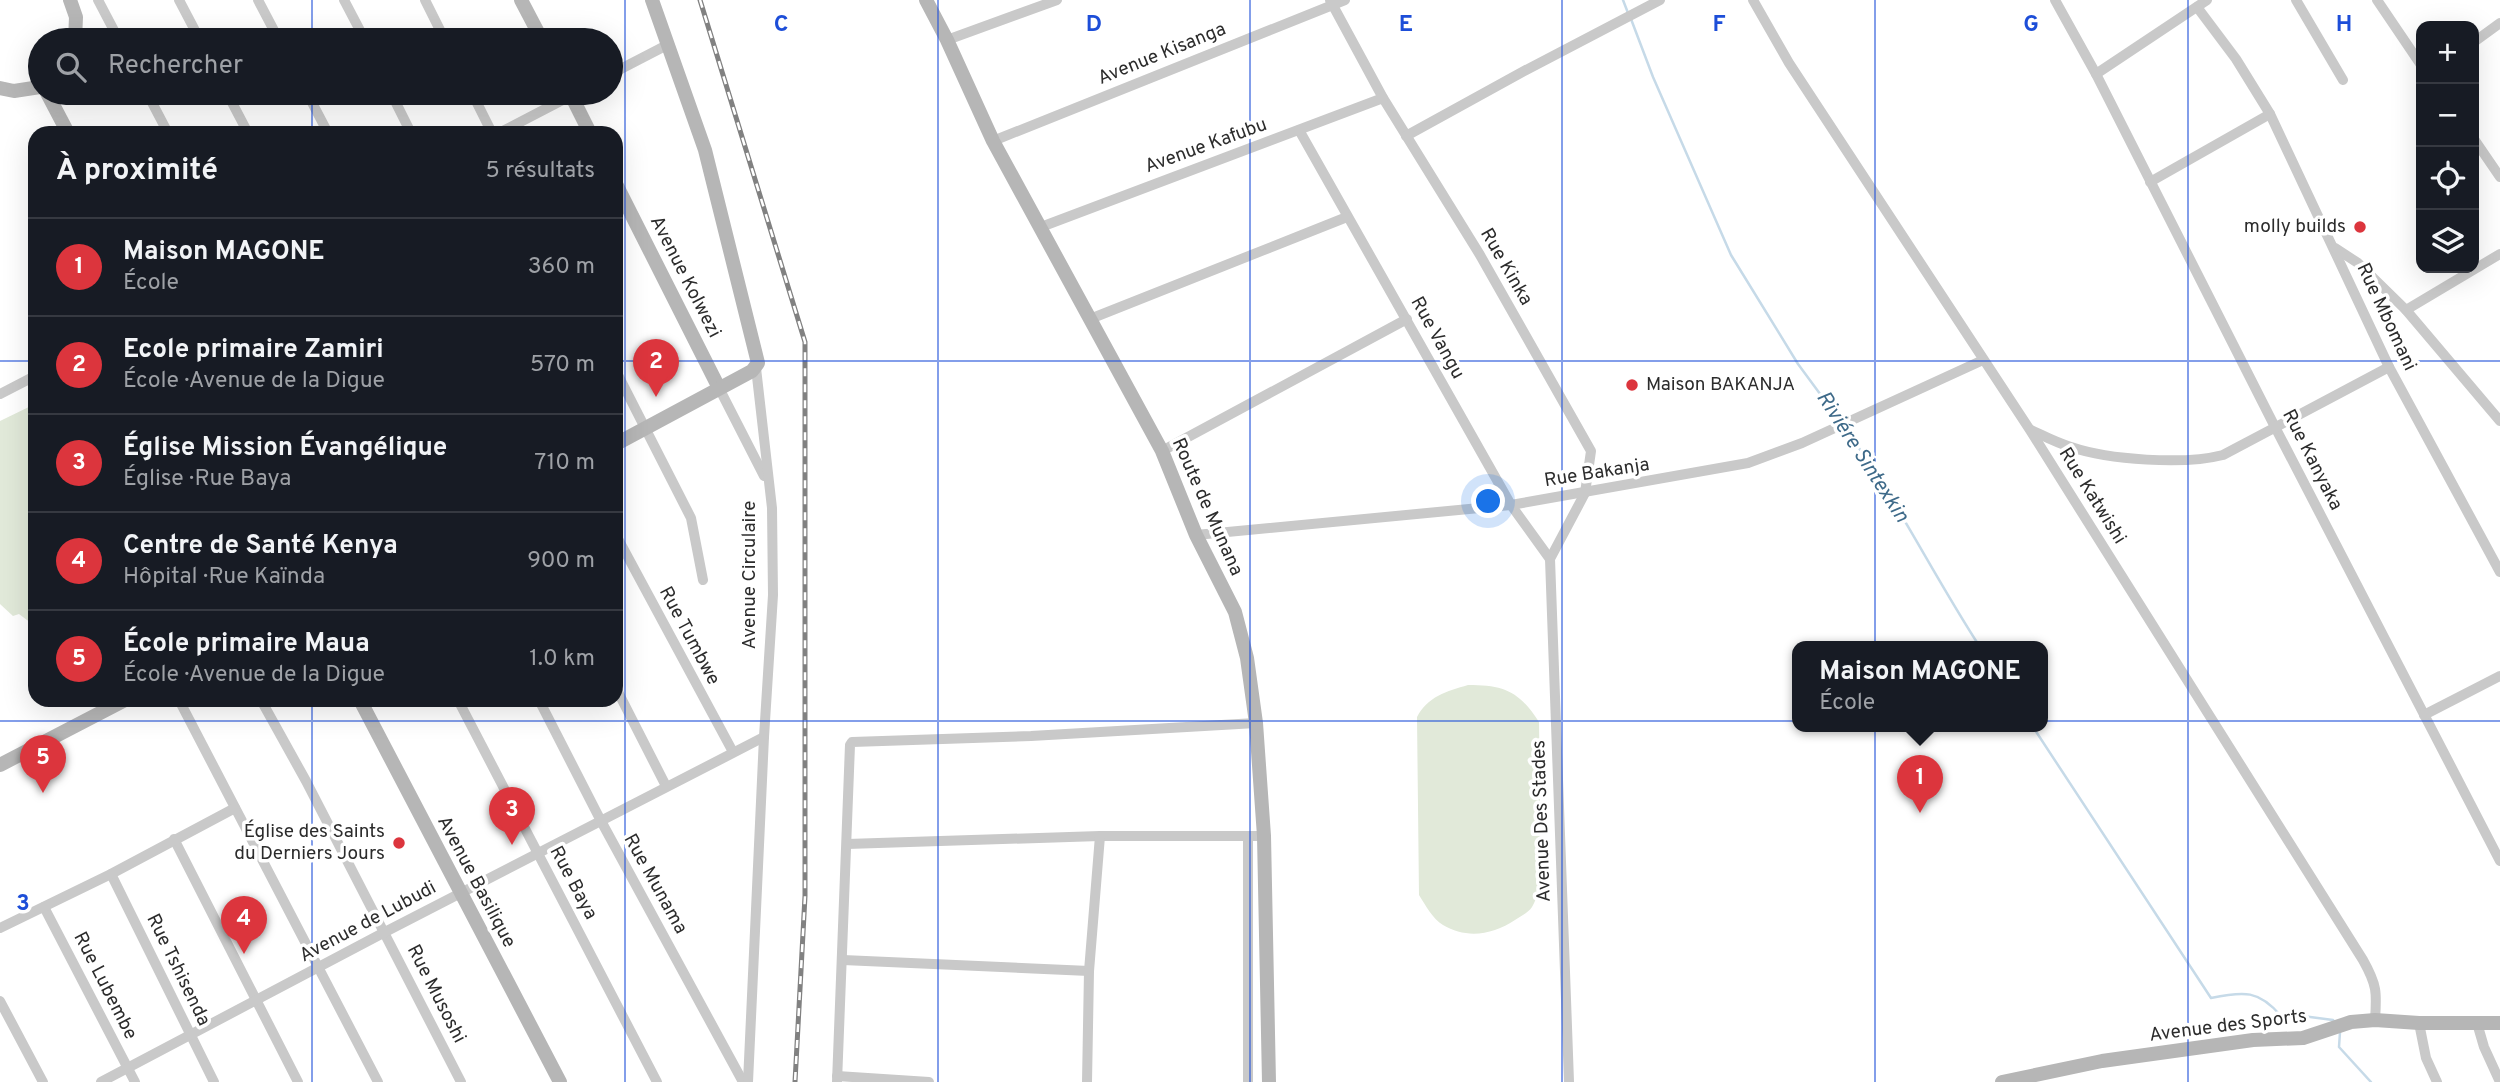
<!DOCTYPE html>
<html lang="fr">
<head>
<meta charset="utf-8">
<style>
	:root { --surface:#171b24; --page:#20242c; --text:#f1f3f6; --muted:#9ea1a6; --line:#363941; --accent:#dc353d }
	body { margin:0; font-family:Overpass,sans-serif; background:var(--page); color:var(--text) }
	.controls { position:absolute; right:21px; top:21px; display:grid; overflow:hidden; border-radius:14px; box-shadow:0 7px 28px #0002 }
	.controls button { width:63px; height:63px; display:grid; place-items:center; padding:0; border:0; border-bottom:2px solid var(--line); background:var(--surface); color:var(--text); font:35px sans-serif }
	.you { position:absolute; left:1489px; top:502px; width:24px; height:24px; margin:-18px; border:5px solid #fff; border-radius:50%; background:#1a73e8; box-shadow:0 0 0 10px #1a73e833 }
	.badge { display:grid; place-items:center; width:46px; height:46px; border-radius:50%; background:var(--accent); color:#fff; font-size:23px; font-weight:700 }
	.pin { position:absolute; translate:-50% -58px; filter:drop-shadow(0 2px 4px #0008) }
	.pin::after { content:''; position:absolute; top:37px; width:24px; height:21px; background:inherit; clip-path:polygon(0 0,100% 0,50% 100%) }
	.popup { position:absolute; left:1792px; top:641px; width:256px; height:91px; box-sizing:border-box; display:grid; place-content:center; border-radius:14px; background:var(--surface); filter:drop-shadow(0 2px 5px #0005); font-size:23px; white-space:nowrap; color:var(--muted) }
	.popup b { font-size:26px; color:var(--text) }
	.popup::after { content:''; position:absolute; left:50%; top:100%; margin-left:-14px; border:14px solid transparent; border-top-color:var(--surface) }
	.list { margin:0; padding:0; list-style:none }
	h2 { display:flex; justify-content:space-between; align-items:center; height:91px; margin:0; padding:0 28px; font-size:30px }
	h2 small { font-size:23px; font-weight:400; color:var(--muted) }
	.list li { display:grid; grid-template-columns:46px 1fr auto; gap:21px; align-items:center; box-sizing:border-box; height:98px; padding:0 28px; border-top:2px solid var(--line) }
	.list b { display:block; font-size:26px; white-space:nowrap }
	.list p { margin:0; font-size:23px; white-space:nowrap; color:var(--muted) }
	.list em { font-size:23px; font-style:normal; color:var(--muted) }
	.icon { flex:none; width:38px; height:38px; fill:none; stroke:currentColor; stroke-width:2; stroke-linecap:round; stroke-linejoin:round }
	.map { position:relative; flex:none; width:2500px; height:1082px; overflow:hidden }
	.search { position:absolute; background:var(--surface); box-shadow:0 7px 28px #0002; left:28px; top:28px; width:595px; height:77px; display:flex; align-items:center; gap:18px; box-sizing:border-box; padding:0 24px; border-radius:38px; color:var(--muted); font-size:26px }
	.panel { position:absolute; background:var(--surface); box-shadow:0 7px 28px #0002; left:28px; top:126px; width:595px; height:581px; border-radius:21px }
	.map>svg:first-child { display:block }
	.green { fill:#e1e9d9 }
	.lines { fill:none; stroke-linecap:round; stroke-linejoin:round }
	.stream { stroke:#c6dae8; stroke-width:2.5 }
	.street { stroke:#c9c9c9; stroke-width:10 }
	.secondary { stroke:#b6b6b6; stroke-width:14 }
	.rail-casing { stroke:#818181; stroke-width:5 }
	.rail { stroke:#fff; stroke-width:2.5; stroke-dasharray:8; stroke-linecap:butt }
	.grid { fill:none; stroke:#1d4ed8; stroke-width:2; stroke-opacity:0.55 }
	.poi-dot { fill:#dc353d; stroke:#fff; stroke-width:2.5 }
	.labels { text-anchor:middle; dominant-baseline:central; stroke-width:7; stroke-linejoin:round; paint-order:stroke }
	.street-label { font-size:19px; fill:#2c2c2c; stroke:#fff }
	.poi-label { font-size:19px; fill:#2c2c2c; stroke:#fff; text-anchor:end }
	.water-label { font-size:21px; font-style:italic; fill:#3e6a89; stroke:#fff }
	.grid-label { font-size:23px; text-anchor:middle; font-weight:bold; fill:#1d4ed8; stroke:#fff; stroke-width:7; stroke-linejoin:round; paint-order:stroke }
</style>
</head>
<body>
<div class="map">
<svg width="2500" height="1082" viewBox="0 0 2500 1082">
	<rect width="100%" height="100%" fill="#fff"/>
	<g class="green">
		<polygon points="35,404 35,626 19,614 13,616 0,604 0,421"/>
		<path d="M 1468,685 C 1504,685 1519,691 1539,722 L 1541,876 C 1539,887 1538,897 1532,907 C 1528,913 1521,916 1515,920 C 1493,935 1466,939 1443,925 C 1432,918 1426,906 1419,895 L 1417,717 C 1427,697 1447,691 1468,685 Z"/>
	</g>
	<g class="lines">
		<g class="stream">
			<polyline points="1623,0 1628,13"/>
			<polyline points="1631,19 1653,77 1731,255 1798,364 1840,421"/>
			<path d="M 1844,427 C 1895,496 1933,575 1980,647"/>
			<path d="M 2033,727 L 2211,998 C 2244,991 2259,990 2281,1016 L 2295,1015 L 2333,1020 L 2335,1023"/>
			<polyline points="2340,1032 2339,1047 2371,1082"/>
		</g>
		<g class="street">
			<polyline points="98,0 119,40"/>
			<polyline points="179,0 200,40"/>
			<polyline points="258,0 279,40"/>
			<polyline points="344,0 365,40"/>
			<polyline points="425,0 445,40"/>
			<polyline points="1330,0 1383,98 1480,255 1591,451 1585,493 1550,559 1569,1082"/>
			<path d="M 1753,0 L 1789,63 L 2030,430 L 2363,960 C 2377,985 2377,992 2375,1020"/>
			<polyline points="2055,0 2096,74 2275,427 2500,861"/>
			<polyline points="2296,0 2343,80"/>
			<polyline points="2377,0 2421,65"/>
			<polyline points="2197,7 2236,59 2270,114 2389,367 2500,572"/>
			<polyline points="947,40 1057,0"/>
			<polyline points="2474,42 2500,23"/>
			<polyline points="611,74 669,44"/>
			<polyline points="2096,74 2207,0"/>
			<polyline points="147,93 168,133"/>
			<polyline points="227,93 248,133"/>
			<polyline points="307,93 328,133"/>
			<polyline points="391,93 411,133"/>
			<polyline points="472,93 492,133"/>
			<polyline points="1299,130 1511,505 1550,559"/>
			<polyline points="499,133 576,93"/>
			<polyline points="1406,136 1526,70 1660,0"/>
			<polyline points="2474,139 2500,177"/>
			<polyline points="993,141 1345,0"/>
			<polyline points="2150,182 2270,114"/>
			<polyline points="1041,227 1383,98"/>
			<polyline points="2335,248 2358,263 2406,310 2500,421"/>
			<polyline points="2406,310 2500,254"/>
			<polyline points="1090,319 1347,217"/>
			<polyline points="616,371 691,518 703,580"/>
			<polyline points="719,388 764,476"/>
			<polyline points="0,394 35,376"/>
			<path d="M 2031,430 C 2044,436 2057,443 2071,447 C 2109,460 2184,465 2223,455 L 2389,367"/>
			<polyline points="1162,451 1407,319"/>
			<polyline points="616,535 733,752"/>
			<polyline points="1196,535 1511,505 1748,463 1802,443 1983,360"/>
			<polyline points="616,688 666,786"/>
			<polyline points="179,700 378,1082"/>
			<polyline points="261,700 306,781 461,1082"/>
			<polyline points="458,700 657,1082"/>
			<polyline points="539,700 601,821 743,1082"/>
			<polyline points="2424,715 2500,676"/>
			<polyline points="1248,836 1248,1082"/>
			<polyline points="174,839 298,1082"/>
			<polyline points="847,844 1100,836 1264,836"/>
			<polyline points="111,874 214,1082"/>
			<polyline points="44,907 135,1082"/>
			<polyline points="0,928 111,874 235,808"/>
			<polyline points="843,960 1089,971"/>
			<polyline points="0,1001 43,1082"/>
			<polyline points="2419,1023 2426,1058 2437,1082"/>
			<polyline points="2477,1023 2484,1047 2500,1082"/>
			<polyline points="837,1076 929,1082"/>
			<polyline points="101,1082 385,932 764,737"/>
			<polyline points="748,1082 764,737 773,595 772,508 756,368"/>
			<polyline points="837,1082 850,745 852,742 1031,736 1256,723"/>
			<polyline points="1087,1082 1089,971 1100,836"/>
		</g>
		<g class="secondary">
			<polyline points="70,0 76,17 75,40"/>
			<polyline points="521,0 542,40"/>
			<polyline points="926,0 947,40 993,141 1162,451 1196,535 1235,612 1247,658 1256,723 1264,836 1269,1082"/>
			<polyline points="0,88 14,91 40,87"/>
			<polyline points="47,93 68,133"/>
			<polyline points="570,93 590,133"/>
			<polyline points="616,184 719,388"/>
			<polyline points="616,444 752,371 758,363 705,150 652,0"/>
			<polyline points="360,700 560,1082"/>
			<polyline points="0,765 125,700"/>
			<polyline points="2002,1082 2102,1061 2253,1040 2303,1038 2351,1022 2375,1020 2419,1023 2500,1023"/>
		</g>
		<g class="rail-casing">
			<polyline id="rail" points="700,0 805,342 805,896 795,1082"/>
		</g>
		<use href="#rail" class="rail"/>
	</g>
	<path class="grid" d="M 312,0 L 312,40M 625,0 L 625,1082M 938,0 L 938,1082M 1250,0 L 1250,1082M 1562,0 L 1562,1082M 1875,0 L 1875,1082M 2188,0 L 2188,1082M 312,93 L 312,133M 0,361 L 35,361M 616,361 L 2500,361M 312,700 L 312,1082M 0,721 L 2500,721"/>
	<g class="poi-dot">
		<circle cx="2360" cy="227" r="7"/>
		<circle cx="1632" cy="385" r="7"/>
		<circle cx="399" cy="843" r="7"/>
	</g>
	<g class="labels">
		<g class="street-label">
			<text transform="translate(1162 54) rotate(-22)">Avenue Kisanga</text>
			<text transform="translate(1206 146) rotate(-20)">Avenue Kafubu</text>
			<text transform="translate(1506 267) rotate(60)">Rue Kinka</text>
			<text transform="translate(685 277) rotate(63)">Avenue Kolwezi</text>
			<text transform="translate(2386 317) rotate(65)">Rue Mbomani</text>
			<text transform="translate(1437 338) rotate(61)">Rue Vangu</text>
			<text transform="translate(2312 460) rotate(63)">Rue Kanyaka</text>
			<text transform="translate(1597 473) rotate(-9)">Rue Bakanja</text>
			<text transform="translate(2092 496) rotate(58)">Rue Katwishi</text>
			<text transform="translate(1207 507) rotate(66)">Route de Munana</text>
			<text transform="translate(750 575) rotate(-90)">Avenue Circulaire</text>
			<text transform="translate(689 636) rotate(62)">Rue Tumbwe</text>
			<text transform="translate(1542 821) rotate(-92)">Avenue Des Stades</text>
			<text transform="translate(476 882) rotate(62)">Avenue Basilique</text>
			<text transform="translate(573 883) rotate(62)">Rue Baya</text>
			<text transform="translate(655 884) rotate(61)">Rue Munama</text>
			<text transform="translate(368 922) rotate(-28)">Avenue de Lubudi</text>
			<text transform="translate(178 970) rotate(64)">Rue Tshisenda</text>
			<text transform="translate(105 986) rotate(63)">Rue Lubembe</text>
			<text transform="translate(436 994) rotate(63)">Rue Musoshi</text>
			<text transform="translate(2228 1026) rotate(-7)">Avenue des Sports</text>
		</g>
		<g class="poi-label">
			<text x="2346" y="227">molly builds</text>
			<text x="1646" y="385" text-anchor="start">Maison BAKANJA</text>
			<text x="385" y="832">Église des Saints<tspan x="385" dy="22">du Derniers Jours</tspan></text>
		</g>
		<g class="water-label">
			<text transform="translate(1862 457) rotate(57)">Riviére Sintexkin</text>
		</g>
	</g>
	<g class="grid-label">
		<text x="781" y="31">C</text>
		<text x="1094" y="31">D</text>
		<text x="1406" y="31">E</text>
		<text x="1719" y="31">F</text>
		<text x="2031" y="31">G</text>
		<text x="2344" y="31">H</text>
		<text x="23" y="910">3</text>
	</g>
</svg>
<div class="controls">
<button>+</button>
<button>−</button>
<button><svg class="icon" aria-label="locate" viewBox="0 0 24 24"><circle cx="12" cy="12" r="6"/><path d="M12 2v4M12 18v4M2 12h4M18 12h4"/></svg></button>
<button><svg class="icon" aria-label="layers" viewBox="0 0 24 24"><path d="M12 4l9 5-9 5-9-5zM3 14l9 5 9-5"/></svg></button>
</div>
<div class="you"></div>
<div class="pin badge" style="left:1920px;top:813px">1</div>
<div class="popup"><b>Maison MAGONE</b>École</div>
<div class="pin badge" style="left:656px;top:397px">2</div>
<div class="pin badge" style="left:512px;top:845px">3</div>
<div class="pin badge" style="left:244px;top:954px">4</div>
<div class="pin badge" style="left:43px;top:793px">5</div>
<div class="search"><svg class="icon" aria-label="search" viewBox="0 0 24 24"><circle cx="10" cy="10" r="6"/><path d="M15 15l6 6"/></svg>Rechercher</div>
<section class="panel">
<h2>À proximité<small>5 résultats</small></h2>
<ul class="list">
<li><span class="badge">1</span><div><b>Maison MAGONE</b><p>École</p></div><em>360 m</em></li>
<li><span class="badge">2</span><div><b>Ecole primaire Zamiri</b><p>École · Avenue de la Digue</p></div><em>570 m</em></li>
<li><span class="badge">3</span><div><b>Église Mission Évangélique</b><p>Église · Rue Baya</p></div><em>710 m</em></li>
<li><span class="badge">4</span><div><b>Centre de Santé Kenya</b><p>Hôpital · Rue Kaïnda</p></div><em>900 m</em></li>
<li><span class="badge">5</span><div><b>École primaire Maua</b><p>École · Avenue de la Digue</p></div><em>1.0 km</em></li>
</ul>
</section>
</div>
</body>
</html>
